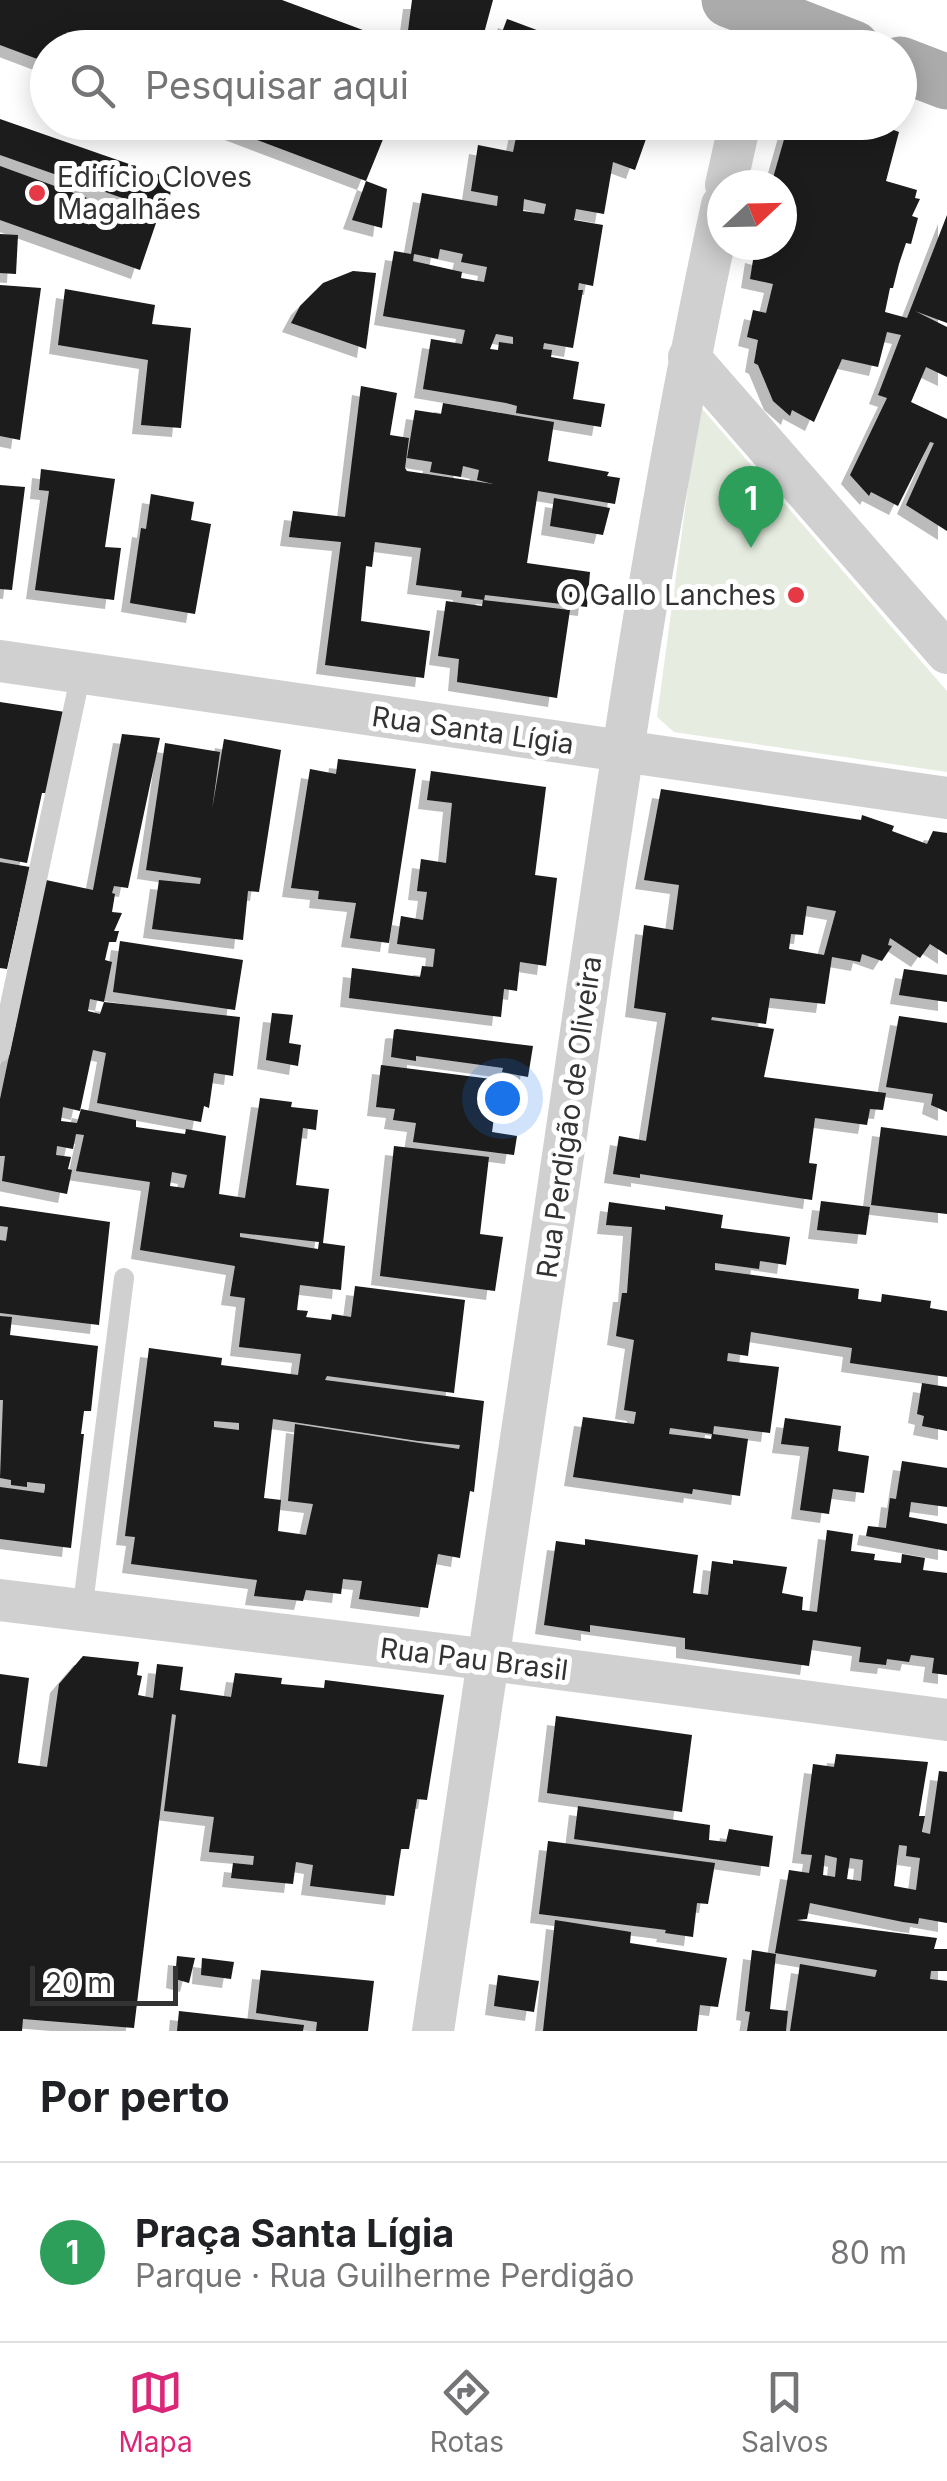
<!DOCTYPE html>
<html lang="pt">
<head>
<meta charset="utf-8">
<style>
	:root { --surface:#fff; --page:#f2f2f2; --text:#202124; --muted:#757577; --line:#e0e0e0; --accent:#db2777 }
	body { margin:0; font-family:Inter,sans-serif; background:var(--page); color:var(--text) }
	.compass { position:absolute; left:707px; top:170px; width:90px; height:90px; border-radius:50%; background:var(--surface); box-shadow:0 5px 25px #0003; rotate:68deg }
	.scale { position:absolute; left:30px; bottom:25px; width:148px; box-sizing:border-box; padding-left:10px; border:5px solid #333; border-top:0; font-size:28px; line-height:35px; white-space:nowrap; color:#333; -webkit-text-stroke:8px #fff; paint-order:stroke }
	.you { position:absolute; left:502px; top:1098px; width:35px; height:35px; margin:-25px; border:8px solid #fff; border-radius:50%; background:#1a73e8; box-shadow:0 0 0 15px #1a73e833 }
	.badge { display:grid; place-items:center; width:65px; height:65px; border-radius:50%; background:var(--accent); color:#fff; font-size:32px; font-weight:700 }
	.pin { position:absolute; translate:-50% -82px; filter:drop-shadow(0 2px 5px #0008) }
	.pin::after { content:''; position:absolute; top:52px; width:35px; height:30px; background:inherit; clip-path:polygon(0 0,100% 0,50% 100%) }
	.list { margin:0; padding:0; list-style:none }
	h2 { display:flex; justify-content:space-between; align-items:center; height:130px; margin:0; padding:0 40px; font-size:42px }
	h2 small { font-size:32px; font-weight:400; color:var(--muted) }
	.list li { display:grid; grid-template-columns:65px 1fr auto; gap:30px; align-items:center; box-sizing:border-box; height:180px; padding:0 40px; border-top:2px solid var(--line) }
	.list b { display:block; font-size:38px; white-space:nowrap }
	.list p { margin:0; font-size:32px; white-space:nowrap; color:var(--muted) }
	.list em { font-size:32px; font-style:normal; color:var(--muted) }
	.icon { flex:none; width:55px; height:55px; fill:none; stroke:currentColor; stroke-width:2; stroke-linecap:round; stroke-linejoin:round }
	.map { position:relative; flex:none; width:947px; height:2031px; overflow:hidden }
	.search { position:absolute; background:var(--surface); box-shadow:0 5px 25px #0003; left:30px; right:30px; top:30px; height:110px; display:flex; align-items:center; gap:25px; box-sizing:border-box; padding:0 35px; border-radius:55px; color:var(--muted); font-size:38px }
	.sheet { height:310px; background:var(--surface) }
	nav { display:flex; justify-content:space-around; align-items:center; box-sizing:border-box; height:140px; border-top:2px solid var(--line); background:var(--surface); font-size:28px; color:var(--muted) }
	nav a { display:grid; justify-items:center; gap:5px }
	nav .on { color:var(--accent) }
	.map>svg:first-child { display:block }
	.green { fill:#e6ecdf }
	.building { fill:#1a1a1a; fill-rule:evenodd; filter:url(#shadow) }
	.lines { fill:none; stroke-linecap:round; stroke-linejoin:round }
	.lane { stroke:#d0d0d0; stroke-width:20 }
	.street { stroke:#d0d0d0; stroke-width:42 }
	.primary { stroke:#ababab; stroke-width:55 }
	.poi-dot { fill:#e63946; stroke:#fff; stroke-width:4 }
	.labels { text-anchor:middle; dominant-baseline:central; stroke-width:10; stroke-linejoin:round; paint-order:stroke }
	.poi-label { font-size:28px; fill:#333; stroke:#fff; text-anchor:start }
	.street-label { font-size:28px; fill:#333; stroke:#fff }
</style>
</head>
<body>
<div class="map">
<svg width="947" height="2031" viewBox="0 0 947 2031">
	<defs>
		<filter id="shadow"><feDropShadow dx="-9" dy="9" stdDeviation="0" flood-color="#0004"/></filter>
	</defs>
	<rect width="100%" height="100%" fill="#fff"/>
	<polygon class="green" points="699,405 947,691 947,772 674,732 657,717"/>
	<g class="building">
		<polygon points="0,0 282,0 406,46 412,0 493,0 480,48 48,48 48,63 0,45"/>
		<polygon points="507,19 582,47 582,48 493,48 495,42 498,43"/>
		<polygon points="0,119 172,179 168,214 0,155"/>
		<polygon points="210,122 390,122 366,181 387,189 382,228 352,220 366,181"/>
		<path d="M 503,122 L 652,122 L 635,170 L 613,162 L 604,214 L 576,209 L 574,220 L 603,225 L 593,286 L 579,283 L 578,290 L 583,290 L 573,348 L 544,343 L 543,349 L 552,350 L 551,357 L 579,362 L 573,399 L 605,404 L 601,427 L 516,413 L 517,406 L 506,403 L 423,389 L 431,339 L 462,344 L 465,330 L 383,316 L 394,251 L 411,254 L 422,193 L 497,206 L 498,196 L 471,191 L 478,145 L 513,152 L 518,128 ZM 524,199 L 546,204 L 544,214 L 523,211 ZM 440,249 L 463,254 L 461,262 L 487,267 L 484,282 L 461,278 L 462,272 L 413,261 L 414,254 L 438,259 ZM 496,334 L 513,337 L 513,344 L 499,342 L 498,350 L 490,349 Z"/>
		<polygon points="789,122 872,122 899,132 886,181 917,190 915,198 920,199 912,216 918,218 911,244 906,243 899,264 893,288 890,288 885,312 907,318 947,215 947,323 915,311 947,327 947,377 926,367 911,402 947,419 947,531 906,505 934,443 930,442 898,506 871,492 869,496 850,475 887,398 878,395 901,335 887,332 878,367 842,359 814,422 792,410 790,416 773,401 758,365 754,363 758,340 747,337 753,310 766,313 773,284 750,279 754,254 765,257 767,245 782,245 782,185 771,185"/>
		<polygon points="0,166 156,223 140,270 0,220"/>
		<polygon points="0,234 18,235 16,274 0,273"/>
		<polygon points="353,271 376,273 366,349 291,323 300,306 323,283"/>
		<polygon points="0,285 41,288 20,440 0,436"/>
		<polygon points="65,289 155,305 152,324 191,328 181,428 141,425 148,360 58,345"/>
		<polygon points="361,386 397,393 390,435 409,438 405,468 407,471 493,484 477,480 479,470 463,466 461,477 430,472 432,462 407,458 415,410 441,414 443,403 554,422 548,461 609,472 607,476 620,478 615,504 538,491 527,563 590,572 587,607 485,595 484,600 461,597 462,591 416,585 421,548 375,542 372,567 366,566 361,621 430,631 424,678 325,665 341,542 289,537 293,511 345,517"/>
		<polygon points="41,469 115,479 105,547 121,548 114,600 35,590 49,491 39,490"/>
		<polygon points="0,485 25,487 12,590 0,589"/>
		<polygon points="151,494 194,502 191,520 211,524 195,614 130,603 141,528 146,529"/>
		<polygon points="554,498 610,508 603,535 550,526"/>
		<polygon points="483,600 570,610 557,698 457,682 459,659 438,656 446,601 482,606"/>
		<polygon points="0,702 65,712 46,793 42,793 27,863 0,858"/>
		<path d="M 122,734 L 160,738 L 128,888 L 114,886 L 112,893 L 115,894 L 112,912 L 122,913 L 114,931 L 119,931 L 116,942 L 109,942 L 105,960 L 112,962 L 104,1002 L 240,1017 L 233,1076 L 214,1073 L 209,1108 L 204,1106 L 201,1122 L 97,1103 L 106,1053 L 93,1050 L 80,1111 L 63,1107 L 61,1121 L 77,1123 L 81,1109 L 136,1120 L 136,1127 L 185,1134 L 186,1129 L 226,1136 L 219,1194 L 245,1198 L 260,1098 L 292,1102 L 291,1107 L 318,1110 L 316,1130 L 303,1128 L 296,1185 L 329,1189 L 323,1243 L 345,1246 L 341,1290 L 300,1285 L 297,1310 L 308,1311 L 306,1317 L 331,1320 L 332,1314 L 351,1317 L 355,1286 L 465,1300 L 454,1393 L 327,1376 L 325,1380 L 484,1401 L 474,1492 L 470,1491 L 460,1558 L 438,1554 L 428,1608 L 359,1599 L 362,1581 L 343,1579 L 341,1594 L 306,1590 L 303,1601 L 254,1596 L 257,1580 L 131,1564 L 135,1537 L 125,1536 L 149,1348 L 222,1358 L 221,1365 L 298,1375 L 301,1354 L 239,1347 L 245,1298 L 230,1296 L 235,1266 L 140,1250 L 150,1182 L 76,1171 L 84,1135 L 76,1134 L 73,1149 L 57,1146 L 56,1155 L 71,1157 L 68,1169 L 72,1170 L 67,1194 L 2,1181 L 5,1156 L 0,1156 L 0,1099 L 46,880 L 93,890 ZM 90,999 L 104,1002 L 100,1014 L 88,1011 ZM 172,1172 L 187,1175 L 184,1188 L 170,1186 ZM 240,1233 L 319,1242 L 318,1249 L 240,1237 ZM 273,1419 L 418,1441 L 460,1445 L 459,1449 L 295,1424 L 288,1501 L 313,1504 L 306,1535 L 278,1531 L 281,1500 L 264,1498 ZM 214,1421 L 239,1423 L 239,1430 L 214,1427 Z"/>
		<polygon points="224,739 281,750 259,892 248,891 243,940 152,929 159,880 200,884 201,878 146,870 165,743 220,752 212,810"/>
		<polygon points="338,759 416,769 389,943 350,938 356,903 318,899 319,891 291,888 310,769 336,774"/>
		<polygon points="431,771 546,787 535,875 557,878 546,966 520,962 517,991 504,989 501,1017 349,998 352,968 420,977 422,966 433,967 435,949 397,944 401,916 423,920 427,892 417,891 421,859 446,863 452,803 427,800"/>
		<path d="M 661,789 L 861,820 L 862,815 L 894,826 L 892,831 L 927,844 L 933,831 L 947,833 L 947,955 L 930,944 L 920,958 L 890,938 L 888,945 L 892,946 L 882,961 L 862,954 L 860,962 L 832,957 L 825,1004 L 770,998 L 766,1024 L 712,1017 L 711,1020 L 774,1029 L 764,1077 L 886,1093 L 883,1110 L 870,1109 L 867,1125 L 815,1118 L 809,1163 L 817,1164 L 812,1200 L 640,1174 L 640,1178 L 613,1174 L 619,1136 L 646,1141 L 666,1013 L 634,1008 L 644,925 L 673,930 L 679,885 L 644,880 ZM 807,906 L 836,911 L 824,955 L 789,949 L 791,934 L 803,935 Z"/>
		<polygon points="0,862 30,867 7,969 0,968"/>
		<polygon points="120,941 243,960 235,1010 113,992"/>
		<polygon points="904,969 947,975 947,1002 899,995"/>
		<polygon points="272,1013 293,1015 289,1043 301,1045 298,1066 266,1060"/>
		<polygon points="899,1016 947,1023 947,1112 931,1105 933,1094 886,1087"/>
		<polygon points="397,1029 533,1046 528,1077 502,1072 503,1068 416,1056 416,1061 391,1057 394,1030"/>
		<polygon points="381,1065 499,1080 492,1132 517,1136 514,1155 413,1142 416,1123 393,1120 395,1109 376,1107"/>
		<polygon points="881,1127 947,1136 947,1214 871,1205"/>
		<polygon points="394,1146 489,1157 480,1234 503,1237 495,1291 380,1276"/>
		<polygon points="821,1201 870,1207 866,1235 817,1230"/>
		<path d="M 609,1202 L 665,1210 L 665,1206 L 723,1215 L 721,1228 L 790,1237 L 786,1265 L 760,1261 L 759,1269 L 715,1263 L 715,1270 L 859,1289 L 858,1299 L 881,1302 L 882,1294 L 931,1301 L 930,1308 L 947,1311 L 947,1377 L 850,1363 L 852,1348 L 751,1332 L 748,1356 L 728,1353 L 727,1361 L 779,1367 L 770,1433 L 714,1426 L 713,1434 L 748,1439 L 740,1496 L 693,1489 L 692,1494 L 573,1477 L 583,1417 L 634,1424 L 636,1412 L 624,1410 L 634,1340 L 616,1336 L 622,1293 L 627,1293 L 632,1227 L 606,1225 ZM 670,1428 L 712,1434 L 711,1439 L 669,1434 Z"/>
		<polygon points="0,1206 110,1222 99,1325 0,1313 0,1240 6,1241 8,1227 0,1226"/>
		<polygon points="0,1316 12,1317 10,1335 98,1346 91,1411 84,1411 81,1434 84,1434 71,1548 0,1539 0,1487 44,1493 45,1488 45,1484 27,1482 27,1487 11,1485 11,1480 0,1478 3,1400 0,1400"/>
		<polygon points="922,1383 947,1387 947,1431 922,1426 924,1416 917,1414"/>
		<polygon points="785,1418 841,1426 838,1451 869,1456 864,1493 833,1489 829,1514 800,1510 809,1447 781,1444"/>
		<polygon points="902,1461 947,1468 947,1507 911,1502 909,1517 947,1524 947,1551 866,1536 868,1526 886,1528 890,1498 896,1499"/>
		<polygon points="827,1530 853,1534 851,1551 875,1554 874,1560 901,1563 902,1554 925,1558 923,1570 947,1573 947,1675 932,1673 934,1658 911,1655 909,1662 887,1659 886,1665 859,1662 861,1647 813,1640 809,1666 685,1649 685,1638 590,1625 590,1632 544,1625 556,1541 585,1545 585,1539 698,1555 693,1593 708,1595 712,1561 733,1564 733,1560 787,1567 782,1593 803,1597 802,1610 817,1612"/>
		<polygon points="83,1656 139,1662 137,1675 142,1676 138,1695 153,1698 157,1664 183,1667 180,1690 231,1697 235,1673 282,1678 281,1684 324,1688 325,1680 444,1695 427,1800 417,1799 409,1849 401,1849 394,1896 310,1886 313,1865 296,1862 293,1884 231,1878 233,1863 253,1865 254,1856 209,1852 214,1817 164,1811 176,1715 172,1714 134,2028 23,2019 22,2031 0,2031 0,1674 29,1678 18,1763 47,1767 59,1684"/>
		<polygon points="556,1716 692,1735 682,1812 547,1793"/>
		<path d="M 836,1754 L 928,1762 L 919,1816 L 925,1816 L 922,1832 L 930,1834 L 939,1771 L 947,1772 L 947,1923 L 919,1918 L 918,1924 L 903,1922 L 810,1903 L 807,1919 L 796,1920 L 937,1938 L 934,1949 L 947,1949 L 947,1971 L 931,1971 L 930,1979 L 947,1981 L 947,2031 L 790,2031 L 800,1964 L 875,1977 L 877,1970 L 775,1953 L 789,1870 L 809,1873 L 812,1855 L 801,1854 L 813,1764 L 834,1767 ZM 899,1845 L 907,1846 L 906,1856 L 920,1858 L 916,1890 L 894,1886 ZM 825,1855 L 837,1858 L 835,1877 L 823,1875 ZM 850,1858 L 863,1860 L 861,1881 L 847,1879 Z"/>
		<polygon points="578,1806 710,1825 709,1840 726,1842 729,1829 773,1836 769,1867 574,1839"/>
		<polygon points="548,1841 715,1863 708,1904 697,1903 693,1937 665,1933 666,1930 539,1914"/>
		<polygon points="555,1920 631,1932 630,1943 727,1958 718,2007 700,2005 697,2031 543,2031"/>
		<polygon points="752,1950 776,1954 770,2009 788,2011 786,2031 747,2031 750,2012 745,2011"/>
		<polygon points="177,1956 195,1958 189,1983 175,1979"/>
		<polygon points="202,1958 234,1962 231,1979 201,1975"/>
		<polygon points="261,1970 374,1981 368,2031 316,2031 317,2022 256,2013"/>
		<polygon points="498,1975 539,1981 534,2012 494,2006"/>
		<polygon points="179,2011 304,2025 303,2031 177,2031"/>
	</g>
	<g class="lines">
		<g class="lane">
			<polyline points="0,1052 81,673"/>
			<polyline points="82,1612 124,1278"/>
		</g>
		<g class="street">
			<polyline points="726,185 740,122"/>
			<polyline points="689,357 947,653"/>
			<polyline points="0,661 947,798"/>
			<polyline points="0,1600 491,1660 947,1720"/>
			<path d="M 433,2031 C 479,1737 522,1443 564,1149 C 610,833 654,517 722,205"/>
		</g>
		<g class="primary">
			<polyline points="729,0 853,48"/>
			<polyline points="900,64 947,82"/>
		</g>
	</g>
	<g class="poi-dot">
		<circle cx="37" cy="193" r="10"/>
		<circle cx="796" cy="595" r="10"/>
	</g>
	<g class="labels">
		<g class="poi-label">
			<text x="57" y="177">Edifício Cloves<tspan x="57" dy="32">Magalhães</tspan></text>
			<text x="776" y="595" text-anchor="end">O Gallo Lanches</text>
		</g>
		<g class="street-label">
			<text transform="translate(473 730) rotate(8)">Rua Santa Lígia</text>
			<text transform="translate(569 1117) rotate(-82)">Rua Perdigão de Oliveira</text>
			<text transform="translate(474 1659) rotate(7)">Rua Pau Brasil</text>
		</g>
	</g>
</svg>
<svg class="compass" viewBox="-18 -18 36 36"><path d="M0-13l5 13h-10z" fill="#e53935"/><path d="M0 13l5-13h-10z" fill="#757577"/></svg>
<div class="scale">20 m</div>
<div class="you"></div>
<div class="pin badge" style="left:751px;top:548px;background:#2e9e5b">1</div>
<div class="search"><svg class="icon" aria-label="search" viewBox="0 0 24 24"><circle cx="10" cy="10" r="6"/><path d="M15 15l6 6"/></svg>Pesquisar aqui</div>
</div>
<section class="sheet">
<h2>Por perto<small></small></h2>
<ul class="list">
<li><span class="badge" style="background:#2e9e5b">1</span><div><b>Praça Santa Lígia</b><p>Parque · Rua Guilherme Perdigão</p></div><em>80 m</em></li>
</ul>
</section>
<nav>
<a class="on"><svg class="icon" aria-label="map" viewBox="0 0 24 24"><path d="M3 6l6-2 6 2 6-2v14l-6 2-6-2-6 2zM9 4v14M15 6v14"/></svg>Mapa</a>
<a><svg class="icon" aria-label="directions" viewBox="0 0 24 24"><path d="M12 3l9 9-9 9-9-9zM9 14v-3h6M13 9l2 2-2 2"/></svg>Rotas</a>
<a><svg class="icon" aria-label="saved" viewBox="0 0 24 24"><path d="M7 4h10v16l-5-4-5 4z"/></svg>Salvos</a>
</nav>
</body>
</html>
